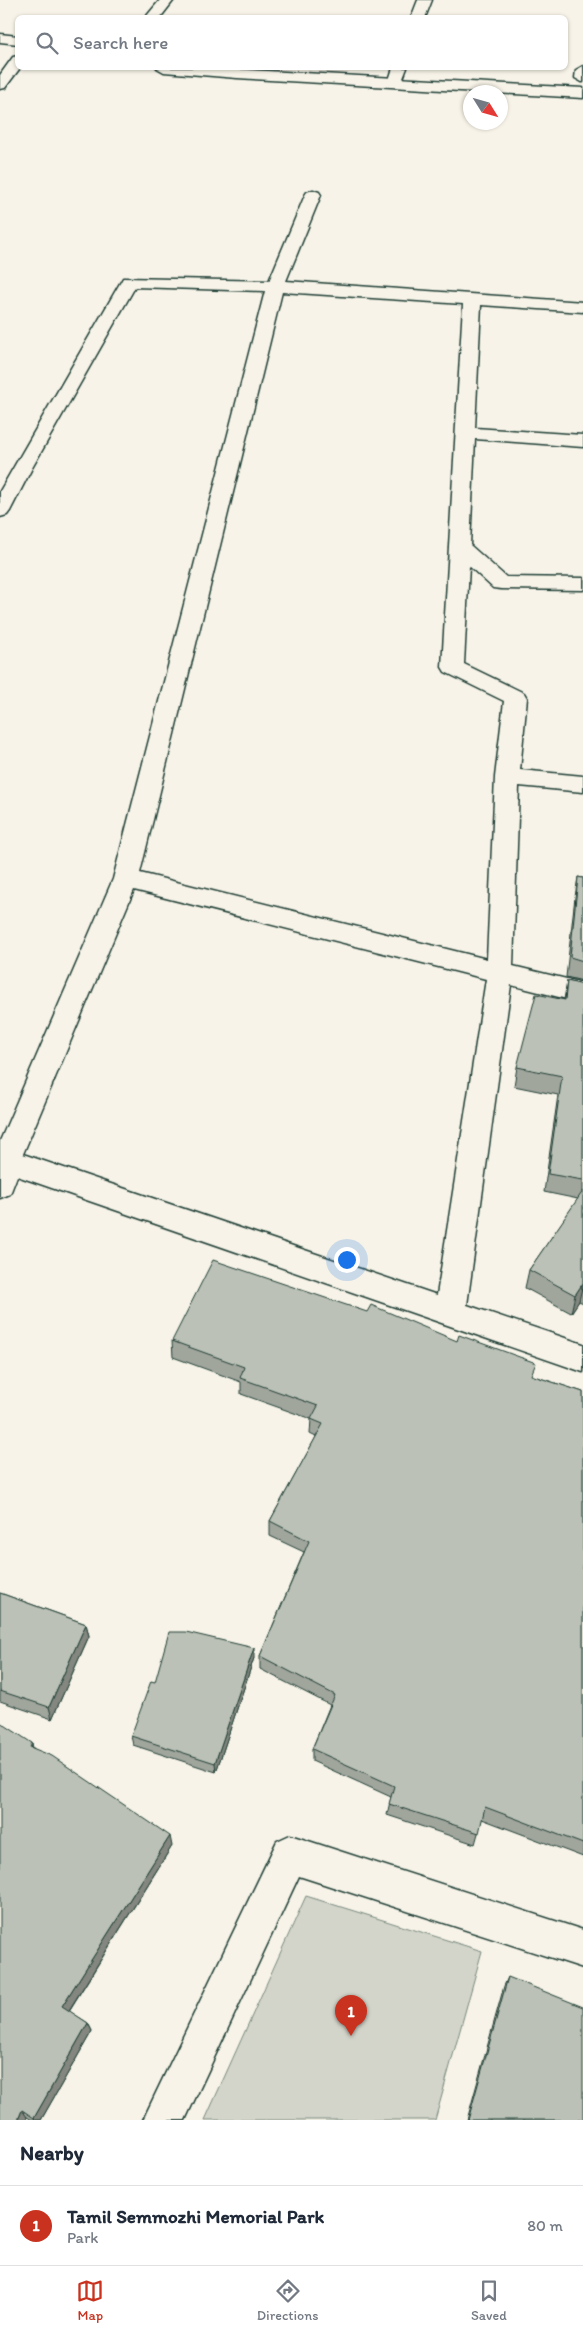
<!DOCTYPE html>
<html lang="en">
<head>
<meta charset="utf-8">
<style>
	:root { --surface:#fff; --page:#f6f6f7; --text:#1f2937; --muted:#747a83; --line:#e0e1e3; --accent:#c8321e }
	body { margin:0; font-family:Itim,sans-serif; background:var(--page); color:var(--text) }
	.compass { position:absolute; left:463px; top:85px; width:45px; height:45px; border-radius:50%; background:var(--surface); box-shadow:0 1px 4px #0004; rotate:127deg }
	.you { position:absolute; left:346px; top:1259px; width:18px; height:18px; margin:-12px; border:4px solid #fff; border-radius:50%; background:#1a73e8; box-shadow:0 0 0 8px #1a73e833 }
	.badge { display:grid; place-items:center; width:32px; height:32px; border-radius:50%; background:var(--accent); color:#fff; font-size:16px; font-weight:700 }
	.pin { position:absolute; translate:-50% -41px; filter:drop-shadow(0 1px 2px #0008) }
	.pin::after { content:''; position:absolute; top:26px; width:18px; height:15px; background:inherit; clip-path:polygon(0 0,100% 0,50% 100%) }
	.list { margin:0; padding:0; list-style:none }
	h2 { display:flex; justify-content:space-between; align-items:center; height:65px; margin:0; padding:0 20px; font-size:21px }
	h2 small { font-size:16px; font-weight:400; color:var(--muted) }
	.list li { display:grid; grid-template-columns:32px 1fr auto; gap:15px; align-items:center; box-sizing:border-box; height:80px; padding:0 20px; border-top:1px solid var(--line) }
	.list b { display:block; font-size:19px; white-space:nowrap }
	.list p { margin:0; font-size:16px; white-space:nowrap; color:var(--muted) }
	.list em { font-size:16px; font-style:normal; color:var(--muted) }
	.icon { flex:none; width:28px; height:28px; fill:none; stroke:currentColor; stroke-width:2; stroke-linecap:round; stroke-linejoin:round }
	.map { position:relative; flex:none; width:583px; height:2120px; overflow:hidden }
	.search { position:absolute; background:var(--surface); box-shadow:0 1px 4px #0004; left:15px; right:15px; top:15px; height:55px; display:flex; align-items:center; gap:12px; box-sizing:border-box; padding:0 18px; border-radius:8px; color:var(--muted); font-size:19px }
	.sheet { height:145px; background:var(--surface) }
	nav { display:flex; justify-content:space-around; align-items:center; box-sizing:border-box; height:70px; border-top:1px solid var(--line); background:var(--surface); font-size:14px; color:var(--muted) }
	nav a { display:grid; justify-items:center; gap:2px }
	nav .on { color:var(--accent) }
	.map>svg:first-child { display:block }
	.green { fill:#d3d5ca; stroke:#79897f }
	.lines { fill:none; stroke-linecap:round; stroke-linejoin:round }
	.minor-casing { stroke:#1f3d34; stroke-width:3 }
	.major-casing { stroke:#1f3d34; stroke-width:3 }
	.minor { fill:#f7f3e8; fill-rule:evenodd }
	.major { fill:#f7f3e8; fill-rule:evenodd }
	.wall { fill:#a1a69d; stroke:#1f3d34 }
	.shaded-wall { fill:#83877f; stroke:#1f3d34 }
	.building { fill:#bbc1b6; stroke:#1f3d34 }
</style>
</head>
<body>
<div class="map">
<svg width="583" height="2120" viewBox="0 0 583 2120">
	<rect width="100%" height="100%" fill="#f7f3e8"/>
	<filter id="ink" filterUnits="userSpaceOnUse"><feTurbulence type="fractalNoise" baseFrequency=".02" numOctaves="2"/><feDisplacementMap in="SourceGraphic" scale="10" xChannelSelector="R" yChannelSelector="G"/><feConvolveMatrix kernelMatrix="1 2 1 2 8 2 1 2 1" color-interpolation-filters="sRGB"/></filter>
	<g filter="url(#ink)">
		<polygon class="green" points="306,1896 482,1951 435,2120 205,2120"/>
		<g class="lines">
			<g class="minor-casing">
				<g id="minor">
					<polygon points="160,0 174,0 160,18 145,18"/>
					<polygon points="418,0 432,0 425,18 411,18"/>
					<polygon points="18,56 18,68 20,68 5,88 0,89 0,75 13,57"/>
					<polygon points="583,66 583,82 582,82 575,78 576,70"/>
					<polygon points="393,68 407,68 400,86 395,87 388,83"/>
					<path d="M 313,190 L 319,192 L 321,195 L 286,281 L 583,302 L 583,312 L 481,305 L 475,428 L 583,435 L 583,447 L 475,439 L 470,545 L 506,577 L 583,578 L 583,590 L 501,589 L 493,588 L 469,566 L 464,664 L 524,693 L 527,698 L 520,770 L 583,776 L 583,792 L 519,786 L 513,966 L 583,983 L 583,1003 L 511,985 L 467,1305 L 583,1344 L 583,1372 L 17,1176 L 10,1194 L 0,1198 L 0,1141 L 113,879 L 265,291 L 135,287 L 32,468 L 10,511 L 7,515 L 0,517 L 0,491 L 123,278 L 269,281 L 305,195 L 307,192 ZM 282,292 L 463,304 L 442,667 L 445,672 L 504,701 L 495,777 L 487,959 L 140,873 ZM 134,890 L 486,979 L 437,1295 L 23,1154 Z"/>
					<polygon points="290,1835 583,1930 583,1968 299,1876 185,2120 143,2120 277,1841"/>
				</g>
			</g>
			<g class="major-casing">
				<g id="major">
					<polygon points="0,34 18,36 18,44 0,42"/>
					<polygon points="157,68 212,68 583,88 583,98 237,78 164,72"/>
				</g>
			</g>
			<use href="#minor" class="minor"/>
			<use href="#major" class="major"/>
		</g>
		<g class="wall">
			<polygon points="578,877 583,878 583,981 566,977 575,897"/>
			<polygon points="567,981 583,985 583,1303 579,1301 571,1313 525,1288 529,1270 578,1199 544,1192 558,1095 514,1086 517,1067 564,1000"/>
			<polygon points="172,1341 533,1376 583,1392 583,1857 482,1819 475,1844 387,1815 391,1797 312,1761 312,1749 330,1705 260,1669 260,1656 304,1552 270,1536 270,1521 316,1437 310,1434 311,1419 241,1394 241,1382 173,1357"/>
			<polygon points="0,1593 86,1624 89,1636 52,1719 0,1701"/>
			<polygon points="254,1658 216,1772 133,1745 131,1736 155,1682"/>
			<polygon points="32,1743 33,1748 172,1846 69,2011 88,2023 92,2031 41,2120 32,2120 27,2117 0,2120"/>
			<polygon points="508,1977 583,2120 467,2120 504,1986"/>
		</g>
		<g class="shaded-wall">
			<polygon points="583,1283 579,1301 571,1313 575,1295"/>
			<polygon points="86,1624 89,1636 52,1719 49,1707"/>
			<polygon points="254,1648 254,1658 216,1772 215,1763"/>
			<polygon points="170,1836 172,1846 66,2015 62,2006"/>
			<polygon points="88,2023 92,2031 41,2120 36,2120 34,2118"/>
			<polygon points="22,2110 27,2117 26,2120 18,2120"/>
		</g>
		<g class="building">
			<polygon points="578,877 583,878 583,961 570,957"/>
			<polygon points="567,981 583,985 583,1180 548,1174 562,1076 517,1067 536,994 565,1000"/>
			<polygon points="583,1191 583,1283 575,1295 529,1270"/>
			<polygon points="213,1260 367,1312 371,1305 457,1341 459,1335 536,1363 531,1375 583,1392 583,1844 485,1807 479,1833 389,1804 394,1786 312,1749 335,1695 260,1656 309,1541 270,1521 323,1424 311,1419 318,1406 240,1378 244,1367 172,1341"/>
			<polygon points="0,1593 86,1624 49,1707 0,1691"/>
			<polygon points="169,1632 186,1632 254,1648 215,1763 131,1736 151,1681 155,1682"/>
			<polygon points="0,1722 32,1743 30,1747 52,1756 170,1836 62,2006 88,2023 34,2118 22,2110 18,2120 0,2120"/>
			<polygon points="508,1977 583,2007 583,2120 468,2120"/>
		</g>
	</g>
</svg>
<svg class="compass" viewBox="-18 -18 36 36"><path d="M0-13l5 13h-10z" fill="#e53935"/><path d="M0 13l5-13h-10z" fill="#747a83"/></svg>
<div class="you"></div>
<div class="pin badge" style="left:351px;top:2036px">1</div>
<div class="search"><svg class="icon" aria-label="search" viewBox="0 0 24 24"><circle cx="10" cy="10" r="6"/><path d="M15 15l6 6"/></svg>Search here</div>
</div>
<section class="sheet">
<h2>Nearby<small></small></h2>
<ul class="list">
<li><span class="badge">1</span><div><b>Tamil Semmozhi Memorial Park</b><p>Park</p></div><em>80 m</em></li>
</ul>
</section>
<nav>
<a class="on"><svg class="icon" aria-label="map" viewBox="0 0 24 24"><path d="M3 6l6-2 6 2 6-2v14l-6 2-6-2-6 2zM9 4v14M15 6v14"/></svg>Map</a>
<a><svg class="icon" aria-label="directions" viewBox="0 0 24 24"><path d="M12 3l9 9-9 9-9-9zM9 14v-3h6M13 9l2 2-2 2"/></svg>Directions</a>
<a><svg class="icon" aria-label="saved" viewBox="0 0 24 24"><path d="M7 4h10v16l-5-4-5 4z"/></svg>Saved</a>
</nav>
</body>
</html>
